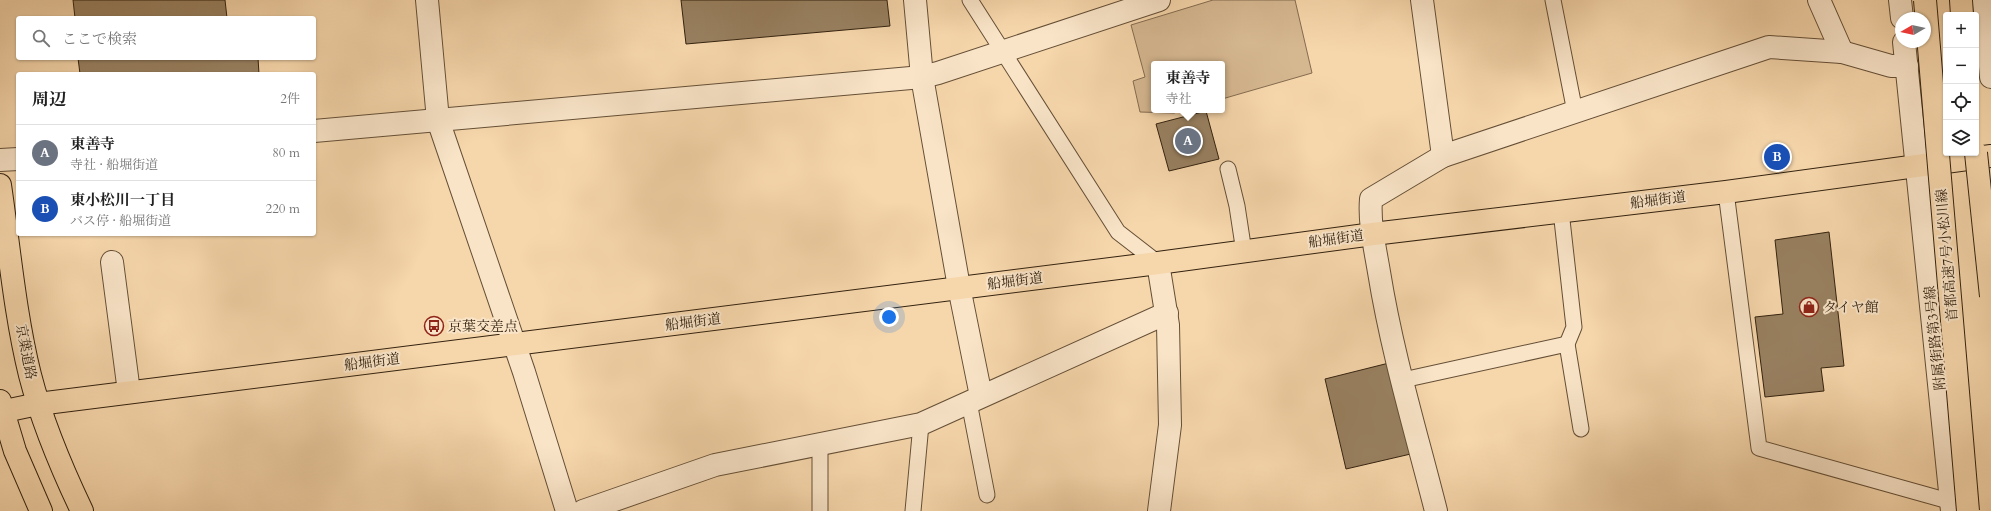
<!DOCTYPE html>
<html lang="ja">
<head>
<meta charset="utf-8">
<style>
	:root { --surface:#fff; --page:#f2f2f2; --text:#222; --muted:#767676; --line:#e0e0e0; --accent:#8f2418 }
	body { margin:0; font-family:Cardo,"Noto Serif JP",serif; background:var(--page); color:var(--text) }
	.controls { position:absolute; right:12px; top:12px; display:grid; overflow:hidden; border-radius:4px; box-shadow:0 1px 3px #0004 }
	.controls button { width:36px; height:36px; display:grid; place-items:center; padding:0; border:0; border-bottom:1px solid var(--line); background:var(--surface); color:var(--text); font:20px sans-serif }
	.compass { position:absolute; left:1895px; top:12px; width:36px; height:36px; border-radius:50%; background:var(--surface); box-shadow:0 1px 3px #0004; rotate:261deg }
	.you { position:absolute; left:889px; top:317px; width:14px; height:14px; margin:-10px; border:3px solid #fff; border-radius:50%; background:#1a73e8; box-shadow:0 0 0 6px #1a73e833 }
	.badge { display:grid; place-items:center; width:26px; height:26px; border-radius:50%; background:var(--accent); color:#fff; font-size:13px; font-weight:700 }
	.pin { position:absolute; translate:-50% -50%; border:2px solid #fff; box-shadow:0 1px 4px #0006 }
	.popup { position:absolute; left:1151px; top:61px; width:74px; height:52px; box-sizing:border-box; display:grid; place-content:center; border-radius:4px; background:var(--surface); filter:drop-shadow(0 1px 3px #0005); font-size:13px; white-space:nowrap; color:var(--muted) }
	.popup b { font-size:15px; color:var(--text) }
	.popup::after { content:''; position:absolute; left:50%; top:100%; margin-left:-8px; border:8px solid transparent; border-top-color:var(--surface) }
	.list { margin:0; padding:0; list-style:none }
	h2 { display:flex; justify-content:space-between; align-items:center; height:52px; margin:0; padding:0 16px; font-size:17px }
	h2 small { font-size:13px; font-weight:400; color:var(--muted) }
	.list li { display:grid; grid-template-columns:26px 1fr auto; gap:12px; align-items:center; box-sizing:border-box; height:56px; padding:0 16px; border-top:1px solid var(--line) }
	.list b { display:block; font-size:15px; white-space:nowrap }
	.list p { margin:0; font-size:13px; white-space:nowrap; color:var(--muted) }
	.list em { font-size:13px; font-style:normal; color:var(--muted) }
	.icon { flex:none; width:22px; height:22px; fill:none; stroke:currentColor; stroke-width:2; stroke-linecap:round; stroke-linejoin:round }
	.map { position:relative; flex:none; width:1991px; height:511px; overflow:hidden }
	.search { position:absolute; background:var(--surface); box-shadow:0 1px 3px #0004; left:16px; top:16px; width:300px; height:44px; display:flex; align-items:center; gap:10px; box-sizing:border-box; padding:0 14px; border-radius:4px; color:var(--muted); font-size:15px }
	.panel { position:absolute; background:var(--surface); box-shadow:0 1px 3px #0004; left:16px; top:72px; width:300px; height:164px; border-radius:4px }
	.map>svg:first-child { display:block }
	.green { fill:#d5b790; stroke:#846c50 }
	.building { fill:#988060; stroke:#33220f }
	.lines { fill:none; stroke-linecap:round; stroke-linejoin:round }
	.lane-casing { stroke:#644f36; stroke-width:17 }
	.street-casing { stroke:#644f36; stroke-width:24 }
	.primary-casing { stroke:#33220f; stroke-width:24 }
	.highway-casing { stroke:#33220f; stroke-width:24 }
	.lane { stroke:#f9e4c8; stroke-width:15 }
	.street { stroke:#f9e4c8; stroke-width:22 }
	.primary { stroke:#f6d6ab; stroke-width:22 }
	.highway { stroke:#f6d6ab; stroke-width:22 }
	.highway-bridge-casing { stroke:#33220f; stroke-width:24; stroke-linecap:butt }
	.highway-bridge { stroke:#f6d6ab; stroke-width:22 }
	.labels { text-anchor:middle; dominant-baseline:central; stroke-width:4; stroke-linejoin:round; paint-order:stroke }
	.street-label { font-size:14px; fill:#33220f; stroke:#f9e4c8 }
	.poi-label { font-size:14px; fill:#33220f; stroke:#f9e4c8; text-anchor:start }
</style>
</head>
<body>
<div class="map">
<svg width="1991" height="511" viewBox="0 0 1991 511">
	<rect width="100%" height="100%" fill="#f6d6ab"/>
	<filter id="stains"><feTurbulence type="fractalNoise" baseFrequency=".005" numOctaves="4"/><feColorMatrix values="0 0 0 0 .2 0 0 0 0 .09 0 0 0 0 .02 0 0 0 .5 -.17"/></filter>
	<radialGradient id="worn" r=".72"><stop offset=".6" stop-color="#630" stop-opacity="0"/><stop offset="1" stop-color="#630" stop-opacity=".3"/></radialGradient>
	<polygon class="green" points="1213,0 1295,0 1312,73 1222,99 1222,64 1154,64 1154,110 1184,110 1174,113 1140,112 1133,81 1145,77 1131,25"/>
	<g class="building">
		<polygon points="73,0 225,0 227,18 75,18"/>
		<polygon points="681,0 887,0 890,26 686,44"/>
		<polygon points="78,58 258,58 259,74 80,74"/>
		<polygon points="1206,111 1219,159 1169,171 1156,124"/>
		<polygon points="1829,232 1844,366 1821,368 1824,391 1765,397 1755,317 1783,314 1775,240"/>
		<polygon points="1393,362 1415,453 1346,469 1325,379"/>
	</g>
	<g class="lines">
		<g class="lane-casing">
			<g id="lane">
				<polyline points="970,0 1118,232 1158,263"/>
				<polyline points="1553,0 1575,112"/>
				<polyline points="1228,169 1237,206 1244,252"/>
				<polyline points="1726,192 1759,448 1952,502"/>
				<polyline points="1561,211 1574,327 1567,344"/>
				<polyline points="1403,380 1567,344 1581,429"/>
				<polyline points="969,402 987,495"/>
				<polyline points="820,444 820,511"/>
				<polyline points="913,511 921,424"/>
			</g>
		</g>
		<g class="street-casing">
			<g id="street">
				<polyline points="427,0 438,120 524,372 567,511"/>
				<polyline points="915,0 922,77 959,287 981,396"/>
				<path d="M 1422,0 L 1443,156 L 1371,199 C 1369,223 1375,248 1379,272 C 1392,353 1416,432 1436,511"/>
				<polyline points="1819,0 1842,52"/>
				<polyline points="1900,0 1902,18"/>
				<polyline points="1984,0 1991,77"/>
				<polyline points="1904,42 1952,511"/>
				<polyline points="314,131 922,77 938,73 1159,0"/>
				<polyline points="1443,156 1769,47 1842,52 1891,66 1907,66"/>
				<polyline points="0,160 18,159"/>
				<polyline points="112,262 129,392"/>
				<polyline points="1158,263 1168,325 1170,425 1159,511"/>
				<polyline points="583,511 715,465 921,424 1167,313"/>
			</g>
		</g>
		<g class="primary-casing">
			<polyline id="primary" points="38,404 1158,263 1373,234 1726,192 1991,156"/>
		</g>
		<g class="highway-casing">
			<g id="highway">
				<polyline points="1961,0 1962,15"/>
				<path d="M 0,185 C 9,246 15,315 30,375 C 42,422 61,467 82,511"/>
				<polyline points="0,401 15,451 41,511"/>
				<polyline points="0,412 38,404"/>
			</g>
		</g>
		<use href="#lane" class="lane"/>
		<use href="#street" class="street"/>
		<use href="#primary" class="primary"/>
		<use href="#highway" class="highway"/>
		<g class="highway-bridge-casing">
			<g id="highway-bridge">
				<polyline points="1925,0 1968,511"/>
				<polyline points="1976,153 1991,296"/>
			</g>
		</g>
		<use href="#highway-bridge" class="highway-bridge"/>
	</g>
	<defs>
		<g id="shop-ring" transform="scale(1)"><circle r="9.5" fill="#f9e4c8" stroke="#8f2418" stroke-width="1.5"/><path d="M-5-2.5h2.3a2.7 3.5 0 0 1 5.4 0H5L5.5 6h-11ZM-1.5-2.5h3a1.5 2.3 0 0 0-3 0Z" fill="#8f2418"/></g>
		<g id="bus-ring" transform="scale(1)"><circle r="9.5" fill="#f9e4c8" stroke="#8f2418" stroke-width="1.5"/><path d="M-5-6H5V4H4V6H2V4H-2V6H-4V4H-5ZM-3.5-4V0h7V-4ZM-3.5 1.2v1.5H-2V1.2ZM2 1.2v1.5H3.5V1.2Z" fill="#8f2418"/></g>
	</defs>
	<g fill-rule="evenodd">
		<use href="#shop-ring" x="1809" y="307"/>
		<use href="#bus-ring" x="434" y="326"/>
	</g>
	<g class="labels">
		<g class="street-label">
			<text transform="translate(1658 200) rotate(-7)">船堀街道</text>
			<text transform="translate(1336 239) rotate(-8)">船堀街道</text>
			<text transform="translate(1947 255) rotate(-95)">首都高速7号小松川線</text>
			<text transform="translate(1015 281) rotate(-7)">船堀街道</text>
			<text transform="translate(693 322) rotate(-7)">船堀街道</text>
			<text transform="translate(1935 338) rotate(-96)">附属街路第3号線</text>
			<text transform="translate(26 352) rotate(79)">京葉道路</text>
			<text transform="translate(372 362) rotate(-7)">船堀街道</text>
		</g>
		<g class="poi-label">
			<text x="1823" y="307">タイヤ館</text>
			<text x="448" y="326">京葉交差点</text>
		</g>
	</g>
	<rect width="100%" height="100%" filter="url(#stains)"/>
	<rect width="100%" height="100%" fill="url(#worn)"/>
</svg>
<div class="controls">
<button>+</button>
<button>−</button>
<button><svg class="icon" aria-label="locate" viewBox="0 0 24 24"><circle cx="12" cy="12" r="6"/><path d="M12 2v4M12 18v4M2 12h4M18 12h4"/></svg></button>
<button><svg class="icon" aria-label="layers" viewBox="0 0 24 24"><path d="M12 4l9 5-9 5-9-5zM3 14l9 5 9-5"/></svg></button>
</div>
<svg class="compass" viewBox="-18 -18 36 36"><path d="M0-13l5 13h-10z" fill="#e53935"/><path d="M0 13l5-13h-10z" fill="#767676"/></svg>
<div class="you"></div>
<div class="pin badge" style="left:1188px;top:141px;background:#6b7280">A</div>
<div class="popup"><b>東善寺</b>寺社</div>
<div class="pin badge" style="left:1777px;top:157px;background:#1a4fb4">B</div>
<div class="search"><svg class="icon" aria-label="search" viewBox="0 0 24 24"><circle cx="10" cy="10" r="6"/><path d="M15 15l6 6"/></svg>ここで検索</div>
<section class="panel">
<h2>周辺<small>2件</small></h2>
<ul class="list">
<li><span class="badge" style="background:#6b7280">A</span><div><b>東善寺</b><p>寺社 · 船堀街道</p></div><em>80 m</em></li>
<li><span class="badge" style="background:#1a4fb4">B</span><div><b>東小松川一丁目</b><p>バス停 · 船堀街道</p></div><em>220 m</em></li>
</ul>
</section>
</div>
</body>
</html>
